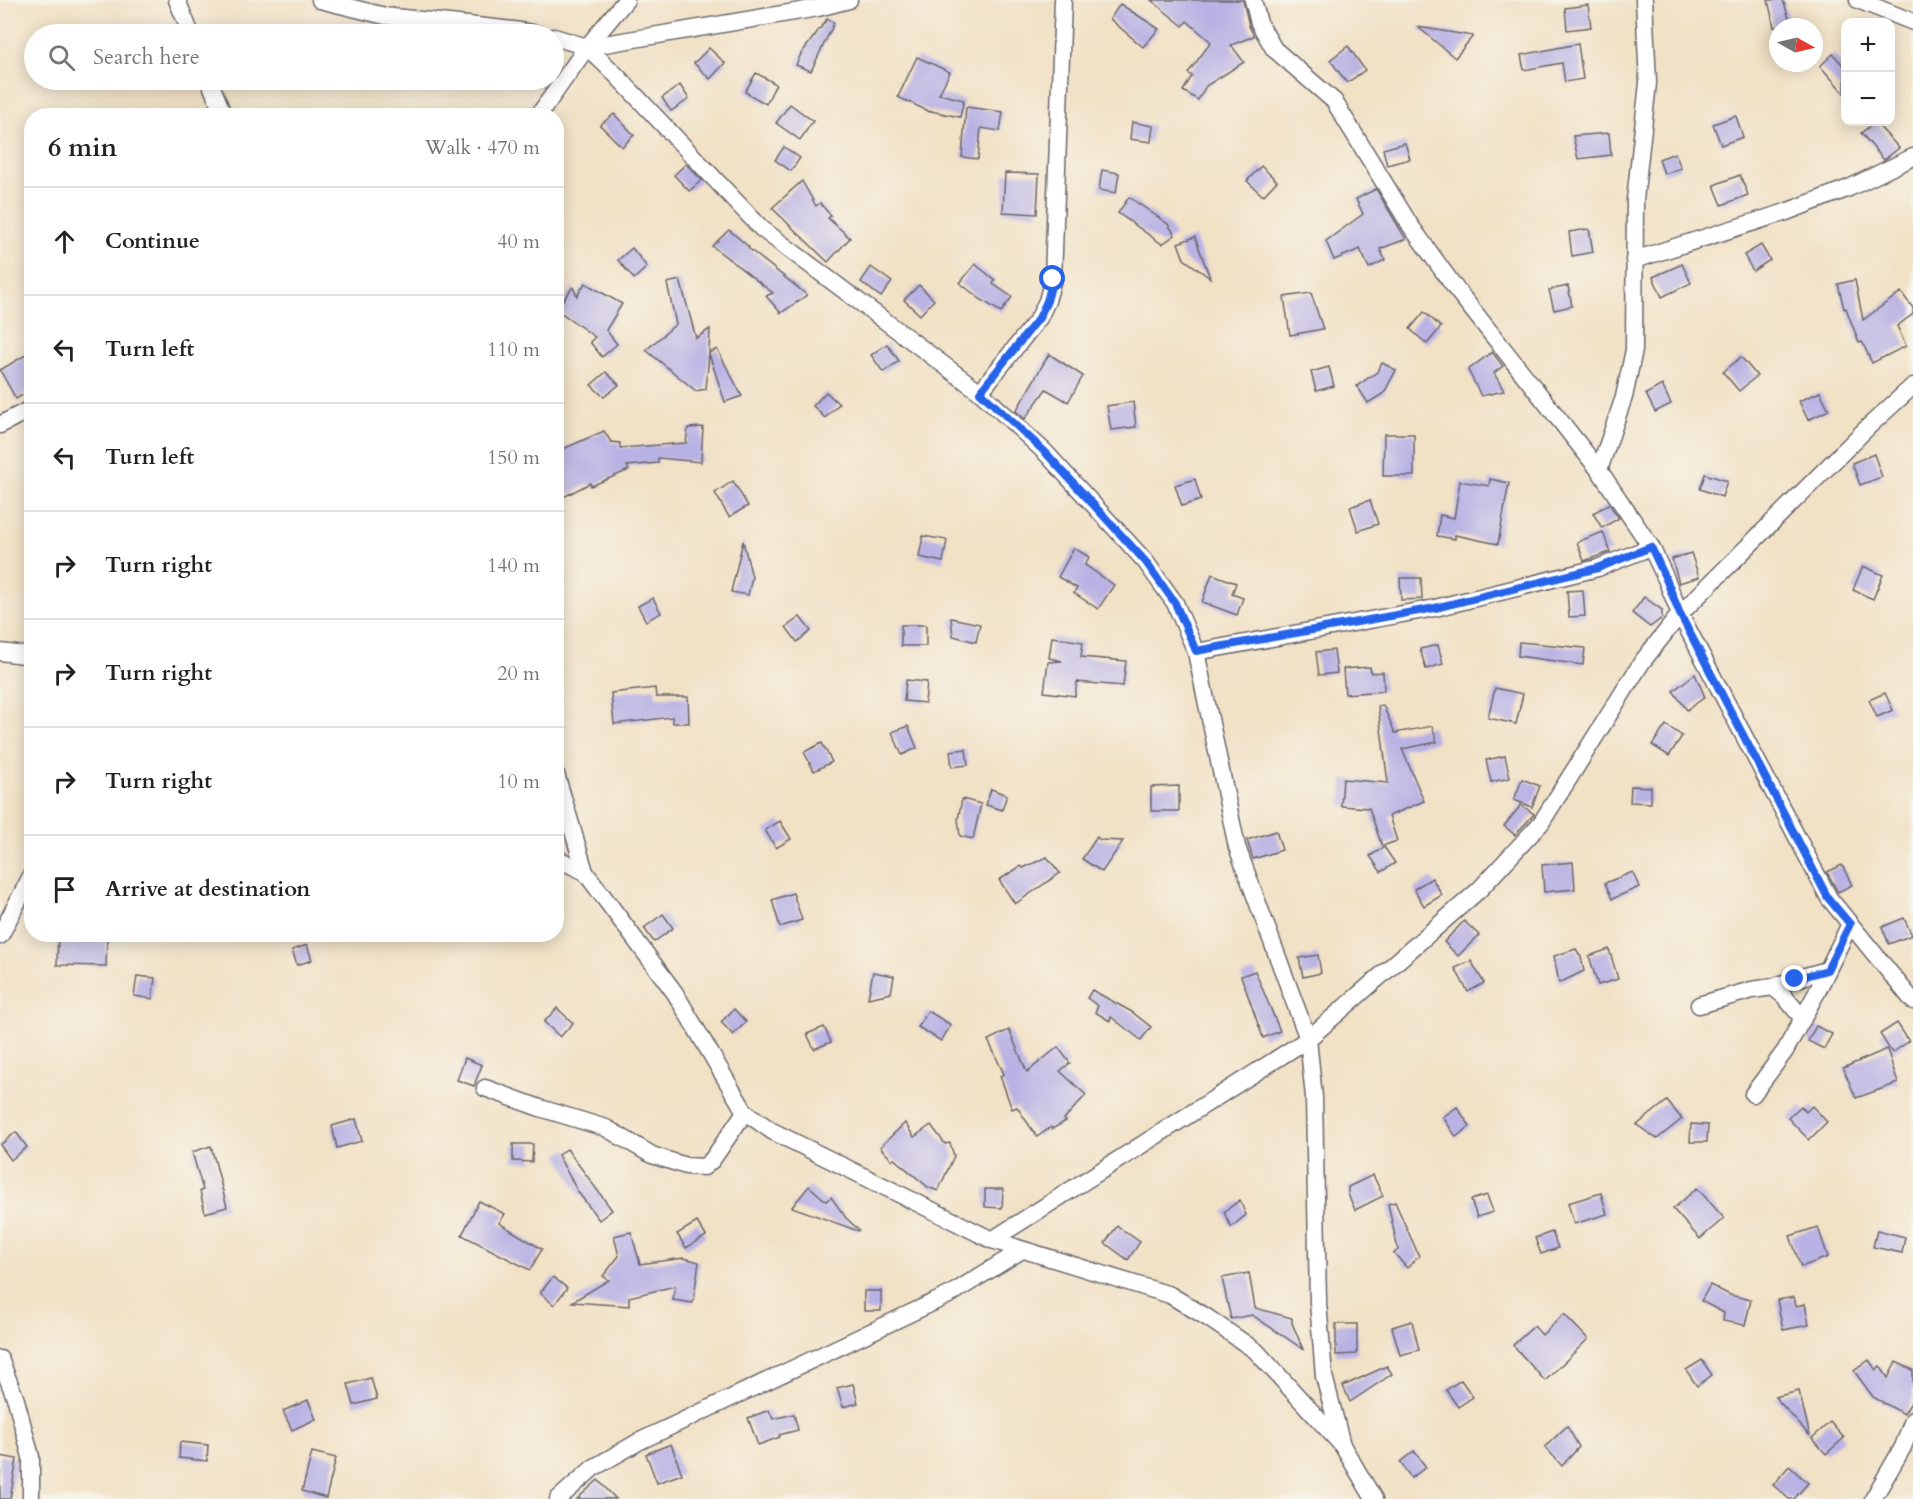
<!DOCTYPE html>
<html lang="en">
<head>
<meta charset="utf-8">
<style>
	:root { --surface:#fff; --page:#f2f2f2; --text:#222; --muted:#767676; --line:#e0e0e0 }
	body { margin:0; font-family:Cardo,serif; background:var(--page); color:var(--text) }
	.controls { position:absolute; right:18px; top:18px; display:grid; overflow:hidden; border-radius:12px; box-shadow:0 3px 15px #0003 }
	.controls button { width:54px; height:54px; display:grid; place-items:center; padding:0; border:0; border-bottom:2px solid var(--line); background:var(--surface); color:var(--text); font:30px sans-serif }
	.compass { position:absolute; left:1769px; top:18px; width:54px; height:54px; border-radius:50%; background:var(--surface); box-shadow:0 3px 15px #0003; rotate:98deg }
	.stop { position:absolute; width:18px; height:18px; margin:-14px; border:4px solid #2563eb; border-radius:50%; background:#fff }
	.stop.end { background:#2563eb; border-color:#fff; box-shadow:0 2px 6px #0008 }
	.list { margin:0; padding:0; list-style:none }
	h2 { display:flex; justify-content:space-between; align-items:center; height:78px; margin:0; padding:0 24px; font-size:26px }
	h2 small { font-size:20px; font-weight:400; color:var(--muted) }
	.list li { display:grid; grid-template-columns:39px 1fr auto; gap:18px; align-items:center; box-sizing:border-box; height:108px; padding:0 24px; border-top:2px solid var(--line) }
	.list b { display:block; font-size:22px; white-space:nowrap }
	.list em { font-size:20px; font-style:normal; color:var(--muted) }
	.icon { flex:none; width:33px; height:33px; fill:none; stroke:currentColor; stroke-width:2; stroke-linecap:round; stroke-linejoin:round }
	.map { position:relative; flex:none; width:1913px; height:1499px; overflow:hidden }
	.search { position:absolute; background:var(--surface); box-shadow:0 3px 15px #0003; left:24px; top:24px; width:540px; height:66px; display:flex; align-items:center; gap:15px; box-sizing:border-box; padding:0 21px; border-radius:33px; color:var(--muted); font-size:22px }
	.panel { position:absolute; background:var(--surface); box-shadow:0 3px 15px #0003; left:24px; top:108px; width:540px; height:834px; border-radius:24px }
	.map>svg:first-child { display:block }
	.building { fill:#b9b2e4 }
	.lines { fill:none; stroke-linecap:round; stroke-linejoin:round }
	.minor-casing { stroke:#6a656b; stroke-width:19 }
	.minor { stroke:#fff; stroke-width:16 }
	.route { stroke:#2563eb; stroke-width:8 }
</style>
</head>
<body>
<div class="map">
<svg width="1913" height="1499" viewBox="0 0 1913 1499">
	<rect width="100%" height="100%" fill="#f7f3e8"/>
	<filter id="ink" filterUnits="userSpaceOnUse"><feTurbulence type="fractalNoise" baseFrequency=".0167" numOctaves="2"/><feDisplacementMap in="SourceGraphic" scale="12" xChannelSelector="R" yChannelSelector="G"/><feConvolveMatrix kernelMatrix="1 2 1 2 8 2 1 2 1" color-interpolation-filters="sRGB"/></filter>
	<filter id="wash" filterUnits="userSpaceOnUse"><feTurbulence type="fractalNoise" baseFrequency=".008" numOctaves="4" result="noise"/><feDisplacementMap in="SourceGraphic" scale="24" xChannelSelector="R" yChannelSelector="G"/><feGaussianBlur stdDeviation="1.35" result="paint"/><feColorMatrix in="noise" values="0 0 0 0 0 0 0 0 0 0 0 0 0 0 0 0 0 1.4 0 .05"/><feComposite in="paint" operator="in"/></filter>
	<g filter="url(#wash)">
		<rect width="100%" height="100%" fill="#f1e1c5"/>
		<g id="blocks">
			<g class="building">
				<polygon points="1151,0 1243,0 1249,26 1254,36 1231,45 1244,62 1206,86 1198,100 1183,91 1192,76 1188,73 1211,42 1187,21 1183,26"/>
				<polygon points="1768,0 1783,0 1792,27 1774,27"/>
				<polygon points="1120,4 1159,29 1143,47 1110,19"/>
				<polygon points="1588,5 1591,27 1567,30 1565,8"/>
				<polygon points="827,19 834,23 811,71 796,65 801,54"/>
				<polygon points="1418,27 1473,36 1455,58"/>
				<polygon points="1578,44 1583,79 1565,82 1562,63 1524,70 1521,55"/>
				<polygon points="1348,46 1365,70 1347,83 1330,60"/>
				<polygon points="709,48 725,63 710,79 694,63"/>
				<polygon points="1833,54 1845,67 1845,94 1820,66"/>
				<polygon points="917,57 950,72 939,94 964,100 960,117 931,111 930,112 898,97"/>
				<polygon points="756,73 776,84 766,104 745,92"/>
				<polygon points="680,85 689,99 671,111 662,98"/>
				<polygon points="790,104 813,121 800,140 776,123"/>
				<polygon points="966,107 1003,112 1000,131 981,128 978,159 962,157"/>
				<polygon points="614,114 634,135 622,147 600,125"/>
				<polygon points="1736,116 1743,137 1721,145 1713,124"/>
				<polygon points="1132,122 1153,126 1151,142 1130,139"/>
				<polygon points="1875,122 1899,148 1884,160 1861,133"/>
				<polygon points="1609,133 1611,155 1578,159 1573,136"/>
				<polygon points="1405,143 1410,159 1387,165 1383,149"/>
				<polygon points="784,147 800,158 791,171 775,160"/>
				<polygon points="1675,153 1681,168 1664,174 1659,159"/>
				<polygon points="686,164 702,180 689,191 674,175"/>
				<polygon points="1261,166 1277,181 1263,196 1247,181"/>
				<polygon points="1102,170 1119,173 1116,193 1099,190"/>
				<polygon points="1005,173 1039,174 1037,214 1003,212"/>
				<polygon points="1740,175 1748,195 1722,205 1714,185"/>
				<polygon points="802,181 816,206 820,203 831,216 828,218 850,238 828,262 772,208"/>
				<polygon points="1376,189 1406,239 1380,249 1385,260 1369,268 1360,249 1334,260 1326,241 1363,214 1356,199"/>
				<polygon points="1129,197 1168,224 1175,235 1162,244 1118,213"/>
				<polygon points="1589,229 1593,252 1572,256 1569,232"/>
				<polygon points="729,230 749,247 748,248 807,295 781,313 766,296 773,293 712,246"/>
				<polygon points="1195,237 1210,278 1184,259 1178,243"/>
				<polygon points="1761,245 1770,260 1753,271 1744,255"/>
				<polygon points="632,248 647,267 634,279 618,260"/>
				<polygon points="975,264 995,280 993,284 1012,297 1001,312 980,299 960,283"/>
				<polygon points="1682,264 1691,283 1662,297 1653,277"/>
				<polygon points="871,267 892,282 881,297 861,282"/>
				<polygon points="680,280 696,338 710,329 709,353 717,349 742,396 725,402 709,354 706,389 696,391 646,350 676,324 667,283"/>
				<polygon points="1855,280 1863,320 1901,292 1913,308 1913,314 1897,326 1906,346 1872,363 1862,342 1859,343 1846,308 1844,309 1838,284"/>
				<polygon points="585,283 622,304 606,330 617,344 602,357 590,342 595,337 556,309 573,287 577,296"/>
				<polygon points="919,285 934,300 920,315 904,300"/>
				<polygon points="1568,286 1572,306 1554,310 1549,290"/>
				<polygon points="1311,293 1323,329 1290,335 1284,297"/>
				<polygon points="1424,312 1441,327 1427,344 1410,329"/>
				<polygon points="887,344 899,361 883,372 871,355"/>
				<polygon points="32,351 32,389 16,399 0,370"/>
				<polygon points="1492,352 1503,366 1494,373 1504,391 1481,396 1468,370"/>
				<polygon points="1049,354 1083,376 1068,402 1046,389 1025,419 1016,411"/>
				<polygon points="1741,357 1757,376 1739,391 1723,372"/>
				<polygon points="1382,363 1396,370 1384,393 1368,403 1357,386 1377,372"/>
				<polygon points="1329,367 1334,386 1316,391 1311,372"/>
				<polygon points="606,372 619,385 604,397 591,385"/>
				<polygon points="1662,385 1671,404 1655,412 1646,394"/>
				<polygon points="826,392 839,404 825,418 813,406"/>
				<polygon points="1820,392 1829,410 1808,420 1799,401"/>
				<polygon points="1133,402 1136,427 1111,430 1107,406"/>
				<polygon points="703,427 701,462 658,458 658,463 627,466 629,470 591,486 590,483 556,501 556,452 604,431 611,442 620,443 620,448 686,443 688,428"/>
				<polygon points="1384,434 1414,434 1414,476 1383,476"/>
				<polygon points="1874,454 1882,477 1860,485 1852,463"/>
				<polygon points="1705,474 1727,481 1722,497 1700,489"/>
				<polygon points="1195,479 1201,500 1182,506 1175,485"/>
				<polygon points="1490,479 1509,483 1498,544 1455,535 1455,539 1437,536 1440,515 1454,518 1460,481 1489,486"/>
				<polygon points="733,481 748,506 729,517 715,493"/>
				<polygon points="1370,500 1378,524 1358,531 1350,507"/>
				<polygon points="1609,504 1619,518 1602,528 1593,513"/>
				<polygon points="1603,532 1610,552 1584,561 1577,542"/>
				<polygon points="923,536 947,540 943,562 919,557"/>
				<polygon points="743,541 752,577 748,595 731,592"/>
				<polygon points="1074,548 1089,557 1085,565 1114,585 1098,609 1074,593 1077,588 1058,577"/>
				<polygon points="1691,553 1699,577 1679,583 1672,559"/>
				<polygon points="1863,566 1883,575 1873,599 1853,590"/>
				<polygon points="1212,574 1236,583 1232,594 1243,598 1237,615 1202,602"/>
				<polygon points="1400,578 1421,578 1422,599 1401,600"/>
				<polygon points="1583,590 1585,616 1569,617 1567,591"/>
				<polygon points="1644,597 1662,610 1662,618 1650,627 1632,613"/>
				<polygon points="653,598 661,613 646,621 638,606"/>
				<polygon points="800,617 811,631 797,642 786,627"/>
				<polygon points="951,618 980,624 976,642 953,636"/>
				<rect x="901" y="625" width="25" height="21"/>
				<polygon points="1052,637 1083,642 1081,657 1126,661 1123,686 1077,682 1075,696 1044,692 1048,662 1062,661 1049,658"/>
				<polygon points="1519,642 1585,648 1583,665 1518,656"/>
				<polygon points="1438,645 1443,664 1426,669 1420,649"/>
				<polygon points="1334,650 1337,673 1319,675 1316,652"/>
				<polygon points="1370,667 1371,673 1383,672 1384,691 1345,694 1343,669"/>
				<polygon points="1695,674 1705,697 1687,710 1673,691"/>
				<polygon points="906,680 927,682 925,703 904,701"/>
				<polygon points="655,688 656,697 688,697 689,723 673,723 672,717 614,724 611,693"/>
				<polygon points="1495,688 1523,694 1516,724 1488,718"/>
				<polygon points="1885,693 1893,710 1877,717 1869,700"/>
				<polygon points="1383,705 1395,733 1432,726 1437,742 1402,749 1424,801 1389,816 1397,841 1382,846 1369,808 1341,806 1343,779 1388,783 1378,706"/>
				<polygon points="1666,725 1682,736 1669,756 1652,745"/>
				<polygon points="908,726 917,748 902,755 892,732"/>
				<polygon points="822,743 832,762 814,771 804,752"/>
				<polygon points="966,749 968,765 952,767 950,751"/>
				<polygon points="1505,756 1510,778 1491,782 1486,760"/>
				<polygon points="1522,779 1540,786 1532,807 1514,800"/>
				<polygon points="1179,786 1179,811 1151,811 1151,787"/>
				<polygon points="1631,786 1651,787 1651,803 1630,802"/>
				<polygon points="991,789 1007,795 1002,810 986,805"/>
				<polygon points="962,799 981,804 973,839 960,836 958,819"/>
				<polygon points="1521,805 1534,814 1515,835 1504,826"/>
				<polygon points="780,821 791,839 776,848 765,830"/>
				<polygon points="1276,831 1282,850 1253,859 1247,840"/>
				<polygon points="1097,837 1100,840 1123,841 1102,872 1082,859"/>
				<polygon points="1384,847 1395,863 1381,872 1370,856"/>
				<polygon points="1047,857 1060,873 1015,904 999,880 1021,866 1023,868"/>
				<polygon points="1573,862 1575,889 1544,892 1542,865"/>
				<polygon points="1842,865 1852,885 1838,892 1827,872"/>
				<polygon points="1633,872 1639,887 1612,899 1605,883"/>
				<polygon points="1432,878 1442,895 1424,906 1414,889"/>
				<polygon points="793,893 802,920 780,927 772,900"/>
				<polygon points="663,914 673,928 654,942 644,928"/>
				<polygon points="1904,918 1912,935 1889,944 1882,927"/>
				<polygon points="1464,921 1479,935 1458,956 1444,942"/>
				<polygon points="58,935 107,937 106,966 57,965"/>
				<polygon points="307,945 312,960 297,965 292,950"/>
				<polygon points="1576,949 1581,957 1584,971 1559,983 1554,956"/>
				<polygon points="1609,949 1618,979 1598,985 1589,956"/>
				<polygon points="1318,955 1321,973 1303,977 1299,958"/>
				<polygon points="1471,961 1484,983 1468,992 1455,968"/>
				<polygon points="1255,971 1280,1031 1263,1038 1241,976"/>
				<polygon points="873,972 894,976 891,993 868,998"/>
				<polygon points="137,976 155,978 152,999 134,996"/>
				<polygon points="1092,990 1132,1012 1151,1027 1141,1040 1111,1017 1110,1021 1095,1012 1098,1006 1087,998"/>
				<polygon points="557,1008 573,1023 560,1037 544,1022"/>
				<polygon points="734,1009 746,1022 733,1035 721,1022"/>
				<polygon points="928,1011 951,1025 941,1041 918,1027"/>
				<polygon points="1897,1023 1909,1041 1892,1053 1880,1034"/>
				<polygon points="1816,1026 1832,1034 1824,1049 1808,1041"/>
				<polygon points="824,1027 831,1042 814,1049 807,1034"/>
				<polygon points="1009,1030 1027,1072 1058,1047 1070,1063 1060,1071 1086,1095 1064,1119 1066,1121 1052,1129 1051,1127 1037,1137 1017,1107 1012,1109 1000,1076 1004,1074 988,1040"/>
				<polygon points="1887,1049 1898,1083 1856,1098 1843,1068"/>
				<polygon points="465,1058 482,1065 474,1086 457,1080"/>
				<polygon points="1667,1101 1682,1119 1657,1139 1637,1125"/>
				<polygon points="1801,1106 1806,1112 1812,1106 1827,1122 1809,1140 1788,1118"/>
				<polygon points="1457,1107 1470,1126 1456,1137 1443,1117"/>
				<polygon points="356,1119 362,1141 337,1148 332,1126"/>
				<polygon points="905,1123 914,1137 931,1125 945,1144 950,1143 954,1156 938,1191 928,1187 894,1159 892,1160 880,1147"/>
				<polygon points="1691,1124 1708,1125 1707,1142 1690,1142"/>
				<polygon points="16,1132 27,1147 11,1160 0,1145"/>
				<polygon points="513,1144 533,1144 532,1162 513,1161"/>
				<polygon points="211,1146 227,1207 205,1213 200,1191 203,1190 192,1152"/>
				<polygon points="567,1149 612,1210 599,1220 578,1192 558,1155"/>
				<polygon points="1373,1175 1383,1196 1355,1210 1348,1194 1348,1187"/>
				<polygon points="809,1186 826,1201 831,1197 846,1218 859,1230 858,1231 792,1207"/>
				<polygon points="1697,1188 1724,1218 1700,1239 1673,1209"/>
				<polygon points="985,1189 1003,1189 1002,1208 985,1207"/>
				<polygon points="1601,1193 1607,1214 1574,1224 1568,1203"/>
				<polygon points="1487,1195 1493,1212 1477,1217 1471,1200"/>
				<polygon points="1240,1200 1246,1215 1231,1227 1224,1212"/>
				<polygon points="479,1201 505,1214 499,1223 542,1249 530,1270 462,1235"/>
				<polygon points="1395,1202 1419,1256 1407,1268 1394,1253 1398,1250 1388,1204"/>
				<polygon points="697,1222 706,1236 686,1248 677,1234"/>
				<polygon points="1117,1226 1140,1242 1128,1260 1105,1243"/>
				<polygon points="1818,1227 1828,1257 1801,1267 1790,1236"/>
				<polygon points="1877,1230 1905,1237 1902,1253 1873,1247"/>
				<polygon points="631,1232 640,1264 684,1258 699,1262 693,1303 673,1300 675,1286 629,1297 629,1306 572,1302 609,1280 603,1276 619,1256 614,1236"/>
				<polygon points="1552,1232 1558,1248 1541,1254 1535,1238"/>
				<polygon points="1249,1273 1255,1308 1292,1318 1292,1323 1303,1349 1252,1315 1231,1319 1222,1278"/>
				<polygon points="553,1277 567,1288 554,1305 540,1293"/>
				<polygon points="1710,1285 1730,1295 1751,1300 1745,1325 1723,1321 1724,1313 1701,1301"/>
				<rect x="864" y="1291" width="17" height="20"/>
				<polygon points="1794,1297 1796,1306 1805,1304 1809,1325 1783,1330 1777,1300"/>
				<polygon points="1564,1314 1588,1339 1545,1381 1513,1345 1534,1326 1542,1335"/>
				<polygon points="1412,1321 1419,1350 1400,1355 1392,1327"/>
				<polygon points="1336,1324 1357,1324 1357,1354 1336,1355"/>
				<polygon points="1702,1360 1712,1375 1697,1386 1686,1370"/>
				<polygon points="1869,1360 1876,1370 1880,1366 1888,1378 1896,1362 1913,1370 1913,1399 1904,1414 1873,1397 1854,1371"/>
				<polygon points="1387,1366 1392,1374 1350,1402 1343,1386"/>
				<polygon points="371,1378 377,1399 354,1405 348,1384"/>
				<polygon points="1461,1380 1473,1397 1458,1407 1446,1390"/>
				<polygon points="853,1384 858,1403 843,1407 837,1388"/>
				<polygon points="1799,1391 1810,1436 1775,1397"/>
				<polygon points="308,1400 316,1419 292,1430 283,1411"/>
				<polygon points="769,1410 773,1419 794,1414 798,1430 779,1435 780,1437 758,1445 748,1418"/>
				<polygon points="1830,1422 1844,1438 1826,1454 1812,1438"/>
				<polygon points="1567,1426 1579,1447 1562,1466 1545,1447"/>
				<polygon points="180,1442 208,1445 207,1461 179,1458"/>
				<polygon points="671,1444 682,1474 657,1483 646,1454"/>
				<polygon points="1414,1451 1426,1467 1411,1478 1400,1462"/>
				<polygon points="312,1452 336,1458 326,1498 302,1491"/>
				<polygon points="0,1456 17,1459 10,1499 0,1499"/>
				<polygon points="1789,1466 1808,1483 1794,1499 1789,1499 1773,1485"/>
				<polygon points="598,1480 616,1499 577,1499"/>
			</g>
		</g>
	</g>
	<g filter="url(#ink)">
		<use href="#blocks" fill-opacity="0" stroke="#6a656b" stroke-width="1.5"/>
		<g class="lines">
			<g class="minor-casing">
				<g id="minor">
					<polyline points="177,0 191,34"/>
					<polyline points="320,0 385,16 513,30 538,34"/>
					<polyline points="1253,0 1259,23 1274,49 1334,101 1410,225 1456,289 1599,470 1651,547 1666,579 1680,614 1829,898 1913,1001"/>
					<polyline points="1858,0 1913,22"/>
					<polyline points="554,37 587,47 818,8 849,0"/>
					<polyline points="587,47 616,75 762,229 980,392 1045,452 1145,561 1175,603 1196,652 1237,847 1308,1039 1314,1097 1318,1302 1324,1376 1342,1445"/>
					<polyline points="209,80 224,116"/>
					<polyline points="538,116 587,47 626,0"/>
					<polyline points="1634,260 1786,212 1849,188 1913,157"/>
					<polyline points="980,392 1039,318 1047,301 1053,279 1063,0"/>
					<polyline points="0,425 32,408"/>
					<polyline points="1599,470 1624,397 1634,350 1635,200 1648,83 1644,0"/>
					<polyline points="0,652 32,656"/>
					<polyline points="1196,652 1435,608 1598,568 1651,547"/>
					<polyline points="556,774 585,872"/>
					<polyline points="556,858 585,872 675,993 745,1112 772,1131 992,1240 1170,1295 1208,1318 1256,1351 1342,1445 1374,1499"/>
					<polyline points="0,936 32,874"/>
					<polyline points="1773,987 1784,996 1803,1019"/>
					<polyline points="1699,1005 1752,990 1773,987 1795,979 1827,970"/>
					<polyline points="485,1088 540,1108 606,1128 652,1155 686,1166 704,1167 712,1160 745,1112"/>
					<polyline points="1753,1094 1785,1051 1817,992 1850,924"/>
					<polyline points="992,1240 1308,1039 1479,890 1541,823 1642,662 1680,614 1869,426 1913,386"/>
					<polyline points="0,1359 16,1400 31,1457 31,1499"/>
					<polyline points="558,1499 593,1468 640,1441 951,1294 1022,1250"/>
					<polyline points="1873,1499 1903,1447 1913,1420"/>
				</g>
			</g>
			<use href="#minor" class="minor"/>
		</g>
	</g>
	<g class="lines" filter="url(#ink)">
		<polyline class="route" points="1053,279 1047,301 1039,318 980,392 1045,452 1145,561 1175,603 1196,651 1435,608 1598,568 1651,547 1666,579 1680,614 1828,898 1850,924 1827,970 1795,979"/>
	</g>
</svg>
<div class="controls">
<button>+</button>
<button>−</button>
</div>
<svg class="compass" viewBox="-18 -18 36 36"><path d="M0-13l5 13h-10z" fill="#e53935"/><path d="M0 13l5-13h-10z" fill="#767676"/></svg>
<div class="stop" style="left:1053px;top:279px"></div>
<div class="stop end" style="left:1795px;top:979px"></div>
<div class="search"><svg class="icon" aria-label="search" viewBox="0 0 24 24"><circle cx="10" cy="10" r="6"/><path d="M15 15l6 6"/></svg>Search here</div>
<section class="panel">
<h2>6 min<small>Walk · 470 m</small></h2>
<ul class="list">
<li><svg class="icon" aria-label="ahead" viewBox="0 0 24 24"><path d="M12 20V5M6 11l6-6 6 6"/></svg><div><b>Continue</b></div><em>40 m</em></li>
<li><svg class="icon" aria-label="left" viewBox="0 0 24 24"><path d="M17 20v-9H6M10 6l-5 5 5 5"/></svg><div><b>Turn left</b></div><em>110 m</em></li>
<li><svg class="icon" aria-label="left" viewBox="0 0 24 24"><path d="M17 20v-9H6M10 6l-5 5 5 5"/></svg><div><b>Turn left</b></div><em>150 m</em></li>
<li><svg class="icon" aria-label="right" viewBox="0 0 24 24"><path d="M7 20v-9h11M14 6l5 5-5 5"/></svg><div><b>Turn right</b></div><em>140 m</em></li>
<li><svg class="icon" aria-label="right" viewBox="0 0 24 24"><path d="M7 20v-9h11M14 6l5 5-5 5"/></svg><div><b>Turn right</b></div><em>20 m</em></li>
<li><svg class="icon" aria-label="right" viewBox="0 0 24 24"><path d="M7 20v-9h11M14 6l5 5-5 5"/></svg><div><b>Turn right</b></div><em>10 m</em></li>
<li><svg class="icon" aria-label="arrive" viewBox="0 0 24 24"><path d="M6 21V4h12l-3 4 3 4H6"/></svg><div><b>Arrive at destination</b></div></li>
</ul>
</section>
</div>
</body>
</html>
